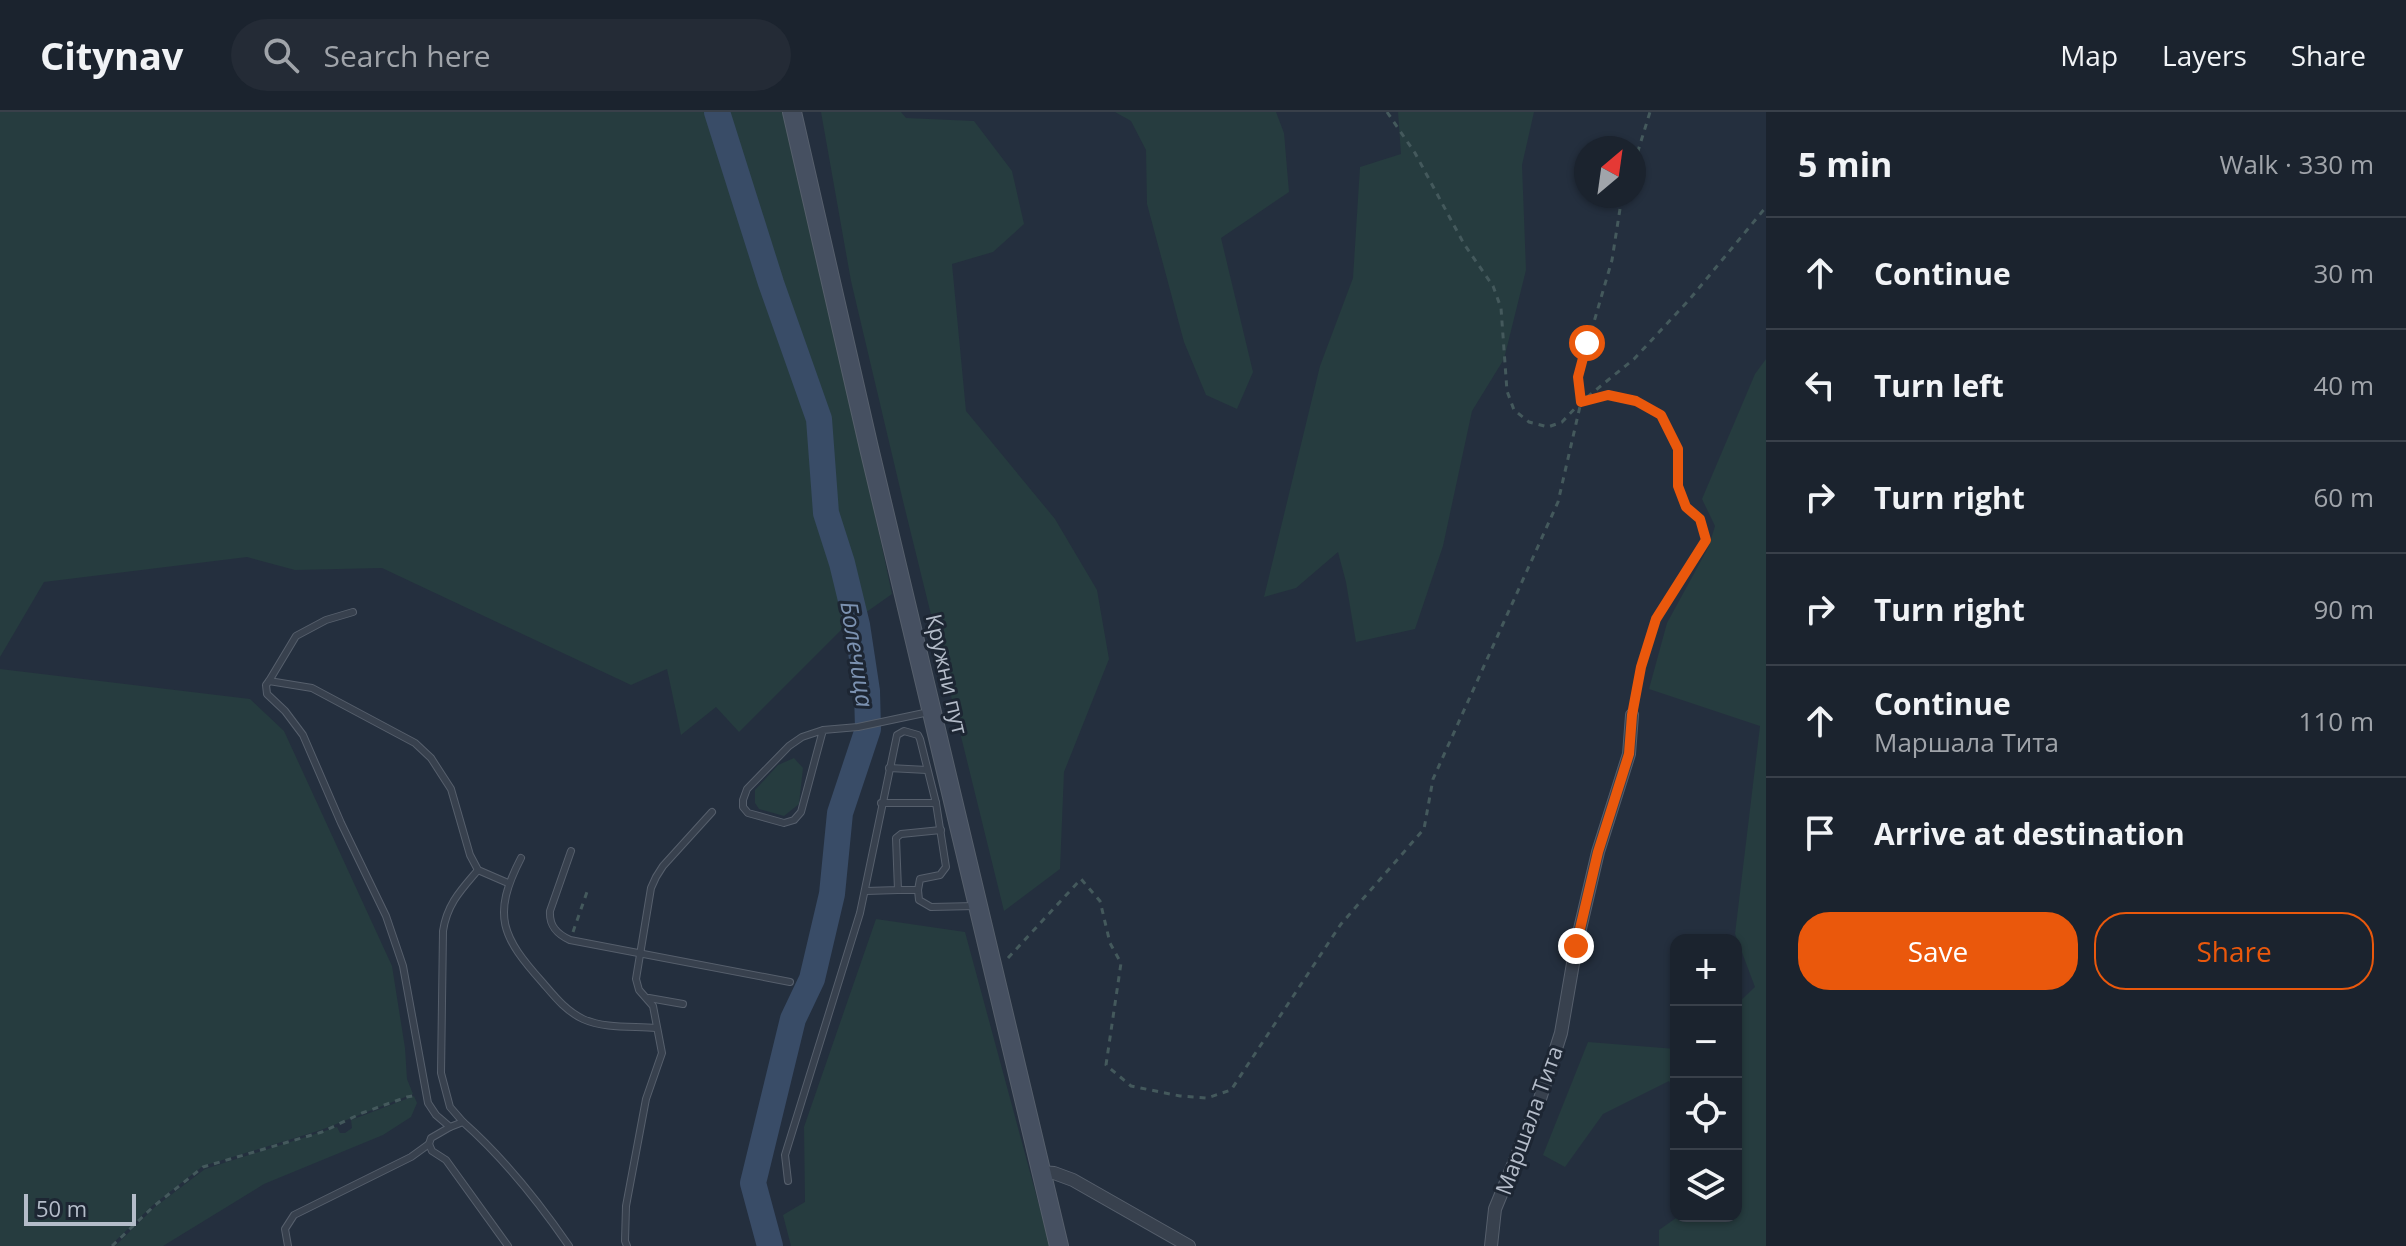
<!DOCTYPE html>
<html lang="en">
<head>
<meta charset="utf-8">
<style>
	:root { --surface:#1b232e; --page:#242b36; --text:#f1f3f6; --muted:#a0a4aa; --line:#39404a; --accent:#ea580c }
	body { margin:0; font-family:"Open Sans",sans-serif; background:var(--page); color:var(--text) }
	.controls { position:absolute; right:24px; bottom:24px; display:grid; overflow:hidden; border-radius:16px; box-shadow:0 2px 6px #0004 }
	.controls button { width:72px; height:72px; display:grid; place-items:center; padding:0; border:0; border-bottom:2px solid var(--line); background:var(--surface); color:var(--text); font:40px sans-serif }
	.compass { position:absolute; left:1574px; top:24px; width:72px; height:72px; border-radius:50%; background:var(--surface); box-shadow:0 2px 6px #0004; rotate:29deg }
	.scale { position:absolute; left:24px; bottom:20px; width:112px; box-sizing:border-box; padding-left:8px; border:4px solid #b4bcc9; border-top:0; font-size:22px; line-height:28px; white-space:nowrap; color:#b4bcc9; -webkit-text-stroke:6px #1d2633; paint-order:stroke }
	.stop { position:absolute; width:24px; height:24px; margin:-18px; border:6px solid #ea580c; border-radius:50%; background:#fff }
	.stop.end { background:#ea580c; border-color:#fff; box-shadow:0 2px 8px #0008 }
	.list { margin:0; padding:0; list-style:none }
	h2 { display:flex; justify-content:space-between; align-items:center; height:104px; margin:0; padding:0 32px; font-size:34px }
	h2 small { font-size:26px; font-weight:400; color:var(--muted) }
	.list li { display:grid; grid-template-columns:52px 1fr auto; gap:24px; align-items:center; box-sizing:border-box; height:112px; padding:0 32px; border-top:2px solid var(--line) }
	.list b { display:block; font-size:30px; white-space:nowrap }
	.list p { margin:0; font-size:26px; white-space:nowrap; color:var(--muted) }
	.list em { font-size:26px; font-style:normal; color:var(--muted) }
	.actions { display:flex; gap:16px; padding:24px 32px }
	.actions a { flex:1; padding:18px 0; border:2px solid var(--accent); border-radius:32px; text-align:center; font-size:28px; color:var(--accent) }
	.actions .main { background:var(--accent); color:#fff }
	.icon { flex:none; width:44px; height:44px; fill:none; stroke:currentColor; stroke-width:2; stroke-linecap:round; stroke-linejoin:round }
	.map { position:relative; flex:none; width:1766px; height:1134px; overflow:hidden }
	header { display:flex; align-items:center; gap:48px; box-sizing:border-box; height:112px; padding:0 40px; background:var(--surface); border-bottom:2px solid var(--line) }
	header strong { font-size:38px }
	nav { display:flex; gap:44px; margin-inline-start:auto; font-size:28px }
	.search { width:560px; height:72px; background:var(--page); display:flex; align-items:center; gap:20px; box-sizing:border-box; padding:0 28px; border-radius:44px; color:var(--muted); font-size:30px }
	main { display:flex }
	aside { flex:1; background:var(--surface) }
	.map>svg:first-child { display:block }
	.green { fill:#263c3f }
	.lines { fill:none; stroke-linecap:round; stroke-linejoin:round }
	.river { stroke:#394c67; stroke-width:26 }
	.service-casing { stroke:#565f6c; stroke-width:8 }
	.minor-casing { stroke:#565f6c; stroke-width:14 }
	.secondary-casing { stroke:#565f6c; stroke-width:20 }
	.path { stroke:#44595c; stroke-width:3; stroke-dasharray:6 6; stroke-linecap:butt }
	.service { stroke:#38414e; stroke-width:6 }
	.minor { stroke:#38414e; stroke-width:12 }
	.secondary { stroke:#465061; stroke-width:18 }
	.route { stroke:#ea580c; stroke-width:10 }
	.labels { text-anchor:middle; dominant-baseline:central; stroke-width:6; stroke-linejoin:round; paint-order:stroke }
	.street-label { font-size:22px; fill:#b4bcc9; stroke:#1d2633 }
	.water-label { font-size:24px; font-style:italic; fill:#7c92b1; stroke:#1d2633 }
</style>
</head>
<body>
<header>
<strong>Citynav</strong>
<div class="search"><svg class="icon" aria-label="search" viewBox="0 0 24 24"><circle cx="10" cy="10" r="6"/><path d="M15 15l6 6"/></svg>Search here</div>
<nav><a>Map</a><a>Layers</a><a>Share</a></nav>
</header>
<main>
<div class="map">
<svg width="1766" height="1134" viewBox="0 0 1766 1134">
	<rect width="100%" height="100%" fill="#242f3e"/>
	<g class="green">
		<polygon points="0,0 784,0 834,210 892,482 841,518 739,620 716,595 681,623 667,557 631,573 382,456 295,458 247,445 44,470 0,545"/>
		<polygon points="821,0 901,0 906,6 974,9 1012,59 1024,112 993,140 952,152 966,299 1055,407 1097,478 1109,547 1064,660 1060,757 1004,799 903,389 851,169"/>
		<polygon points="1115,0 1276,0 1284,21 1289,80 1221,126 1253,260 1237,297 1206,283 1184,230 1147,92 1146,38 1131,9"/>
		<polygon points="1398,0 1534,0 1522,53 1526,158 1504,247 1472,299 1443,434 1415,517 1356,530 1346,470 1338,440 1296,476 1264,485 1320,254 1353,166 1360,55 1401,42"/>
		<polygon points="1766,247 1766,1134 1659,1134 1659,1118 1679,1104 1736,1104 1736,893 1755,875 1735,822 1760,614 1649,577 1667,511 1709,434 1715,414 1702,387 1755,262"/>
		<polygon points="0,557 250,587 284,619 392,854 405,936 407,967 413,982 321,1018 203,1054 153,1093 110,1134 0,1134"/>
		<polygon points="794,646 803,656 799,692 784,704 759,697 755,691 755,678 778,653"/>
		<polygon points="876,807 965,820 1050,1134 791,1134 783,1103 805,1090 804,1015"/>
		<polygon points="1588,930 1676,937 1676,982 1669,969 1603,1002 1565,1055 1543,1043"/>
		<polygon points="414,984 417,991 411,1005 383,1023 264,1072 163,1134 115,1134 155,1095 205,1057 337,1015 340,1021 345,1021 352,1016 351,1008"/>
	</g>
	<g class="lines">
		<polyline class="river" points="717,0 771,171 819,307 826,401 842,451 857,513 867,579 868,617 840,701 832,782 812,867 793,907 753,1071 770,1134"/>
		<g class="service-casing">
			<g id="service">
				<polyline points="269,569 296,524 326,508 353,500"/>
				<polyline points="823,618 801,700 794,708 784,711 748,701 743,695 743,688 747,677 789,634 802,625 823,618 858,615 929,600"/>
				<polyline points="889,656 927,658"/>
				<polyline points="881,691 936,691"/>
				<path d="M 571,739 L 550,799 C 549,814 557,822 570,828 L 790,870"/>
				<path d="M 521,746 C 491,804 502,825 543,871 C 555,885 566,899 583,907 C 605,917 633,914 656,916"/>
				<path d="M 508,771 L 478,758 L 470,743 L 451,677 L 431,646 L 415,631 L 312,576 L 269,569 L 266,573 L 267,582 L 285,599 L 303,623 L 341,711 L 386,804 L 403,854 L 428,991 L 436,1003 L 450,1015 L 463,1010 C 505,1047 538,1089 569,1134"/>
				<polyline points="898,778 918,778 919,788 931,795 975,794"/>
				<polyline points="866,779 898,778 896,726 901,722 941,718"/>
				<polyline points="649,886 683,892"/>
				<path d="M 463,1010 L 450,995 L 441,961 L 443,819 C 447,792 461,778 478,758"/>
				<polyline points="450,1015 431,1026 429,1032 432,1039 446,1048 508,1134"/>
				<polyline points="788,1069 785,1043 860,801 897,623 904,619 918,623 920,627 936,691 946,755 940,763 920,767 918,778"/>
				<polyline points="288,1134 285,1117 294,1103 411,1045 429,1032"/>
				<polyline points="627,1134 625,1129 626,1094 646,987 662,941 653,894 639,878 636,867 651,776 656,765 663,754 712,700"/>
			</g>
		</g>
		<g class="minor-casing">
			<g id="minor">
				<polyline points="1041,1060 1054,1061 1073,1068 1189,1134"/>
				<polyline points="1491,1134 1495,1097 1539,990 1561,921 1576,834 1598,740 1629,642 1632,603"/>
			</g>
		</g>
		<g class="secondary-casing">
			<polyline id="secondary" points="792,0 869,336 1059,1134"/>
		</g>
		<g class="path">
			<polyline points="1387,0 1415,41 1464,132 1493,174 1501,196 1507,279 1514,298 1529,310 1548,315 1562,310 1581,290 1634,247 1689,188 1766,95"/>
			<polyline points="1634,52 1650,0"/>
			<polyline points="1585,289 1608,283 1636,289 1661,303 1678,337 1678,374 1686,395 1700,407 1706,428 1656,507 1641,555 1634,589"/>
			<polyline points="573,820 587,780"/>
			<polyline points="1008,846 1081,767 1100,789 1110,831 1121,851 1106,953 1131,974 1180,984 1207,986 1231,978 1341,812 1424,717 1433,667 1558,390 1581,290 1578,265 1612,148 1622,84"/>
			<polyline points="112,1134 154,1094 203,1055 322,1020 362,1001 407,985 418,983"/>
		</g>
		<use href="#service" class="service"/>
		<use href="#minor" class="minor"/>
		<use href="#secondary" class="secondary"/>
	</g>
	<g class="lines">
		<polyline class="route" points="1576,834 1598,740 1629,642 1632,603 1641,555 1656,507 1706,428 1700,407 1686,395 1678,374 1678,337 1661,303 1636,289 1608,283 1581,290 1578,265 1587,231"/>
	</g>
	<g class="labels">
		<g class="street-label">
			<text transform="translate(948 562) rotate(77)">Кружни пут</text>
			<text transform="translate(1528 1008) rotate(-70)">Маршала Тита</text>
		</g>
		<g class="water-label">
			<text transform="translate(858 542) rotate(81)">Болечица</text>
		</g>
	</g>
</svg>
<div class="controls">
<button>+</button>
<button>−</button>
<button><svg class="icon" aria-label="locate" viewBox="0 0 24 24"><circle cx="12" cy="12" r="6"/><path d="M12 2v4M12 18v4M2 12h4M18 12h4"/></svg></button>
<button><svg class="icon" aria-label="layers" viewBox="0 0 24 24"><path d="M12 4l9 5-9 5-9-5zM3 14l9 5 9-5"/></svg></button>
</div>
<svg class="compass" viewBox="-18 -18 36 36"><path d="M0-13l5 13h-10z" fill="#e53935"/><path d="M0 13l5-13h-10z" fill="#a0a4aa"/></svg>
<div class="scale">50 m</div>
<div class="stop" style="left:1587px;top:231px"></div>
<div class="stop end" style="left:1576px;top:834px"></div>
</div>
<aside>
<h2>5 min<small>Walk · 330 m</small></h2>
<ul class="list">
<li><svg class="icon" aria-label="ahead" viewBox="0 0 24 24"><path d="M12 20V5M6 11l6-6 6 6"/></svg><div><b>Continue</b></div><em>30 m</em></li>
<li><svg class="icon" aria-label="left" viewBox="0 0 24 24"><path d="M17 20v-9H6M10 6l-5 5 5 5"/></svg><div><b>Turn left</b></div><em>40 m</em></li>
<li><svg class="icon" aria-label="right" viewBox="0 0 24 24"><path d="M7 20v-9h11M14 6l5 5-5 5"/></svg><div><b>Turn right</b></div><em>60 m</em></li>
<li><svg class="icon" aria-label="right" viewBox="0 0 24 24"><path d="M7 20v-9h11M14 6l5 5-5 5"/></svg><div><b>Turn right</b></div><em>90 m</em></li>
<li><svg class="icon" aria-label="ahead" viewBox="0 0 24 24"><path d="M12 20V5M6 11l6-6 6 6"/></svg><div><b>Continue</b><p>Маршала Тита</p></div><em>110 m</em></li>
<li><svg class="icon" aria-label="arrive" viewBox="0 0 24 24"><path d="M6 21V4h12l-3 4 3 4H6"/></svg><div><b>Arrive at destination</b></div></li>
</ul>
<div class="actions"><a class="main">Save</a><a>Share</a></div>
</aside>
</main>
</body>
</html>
